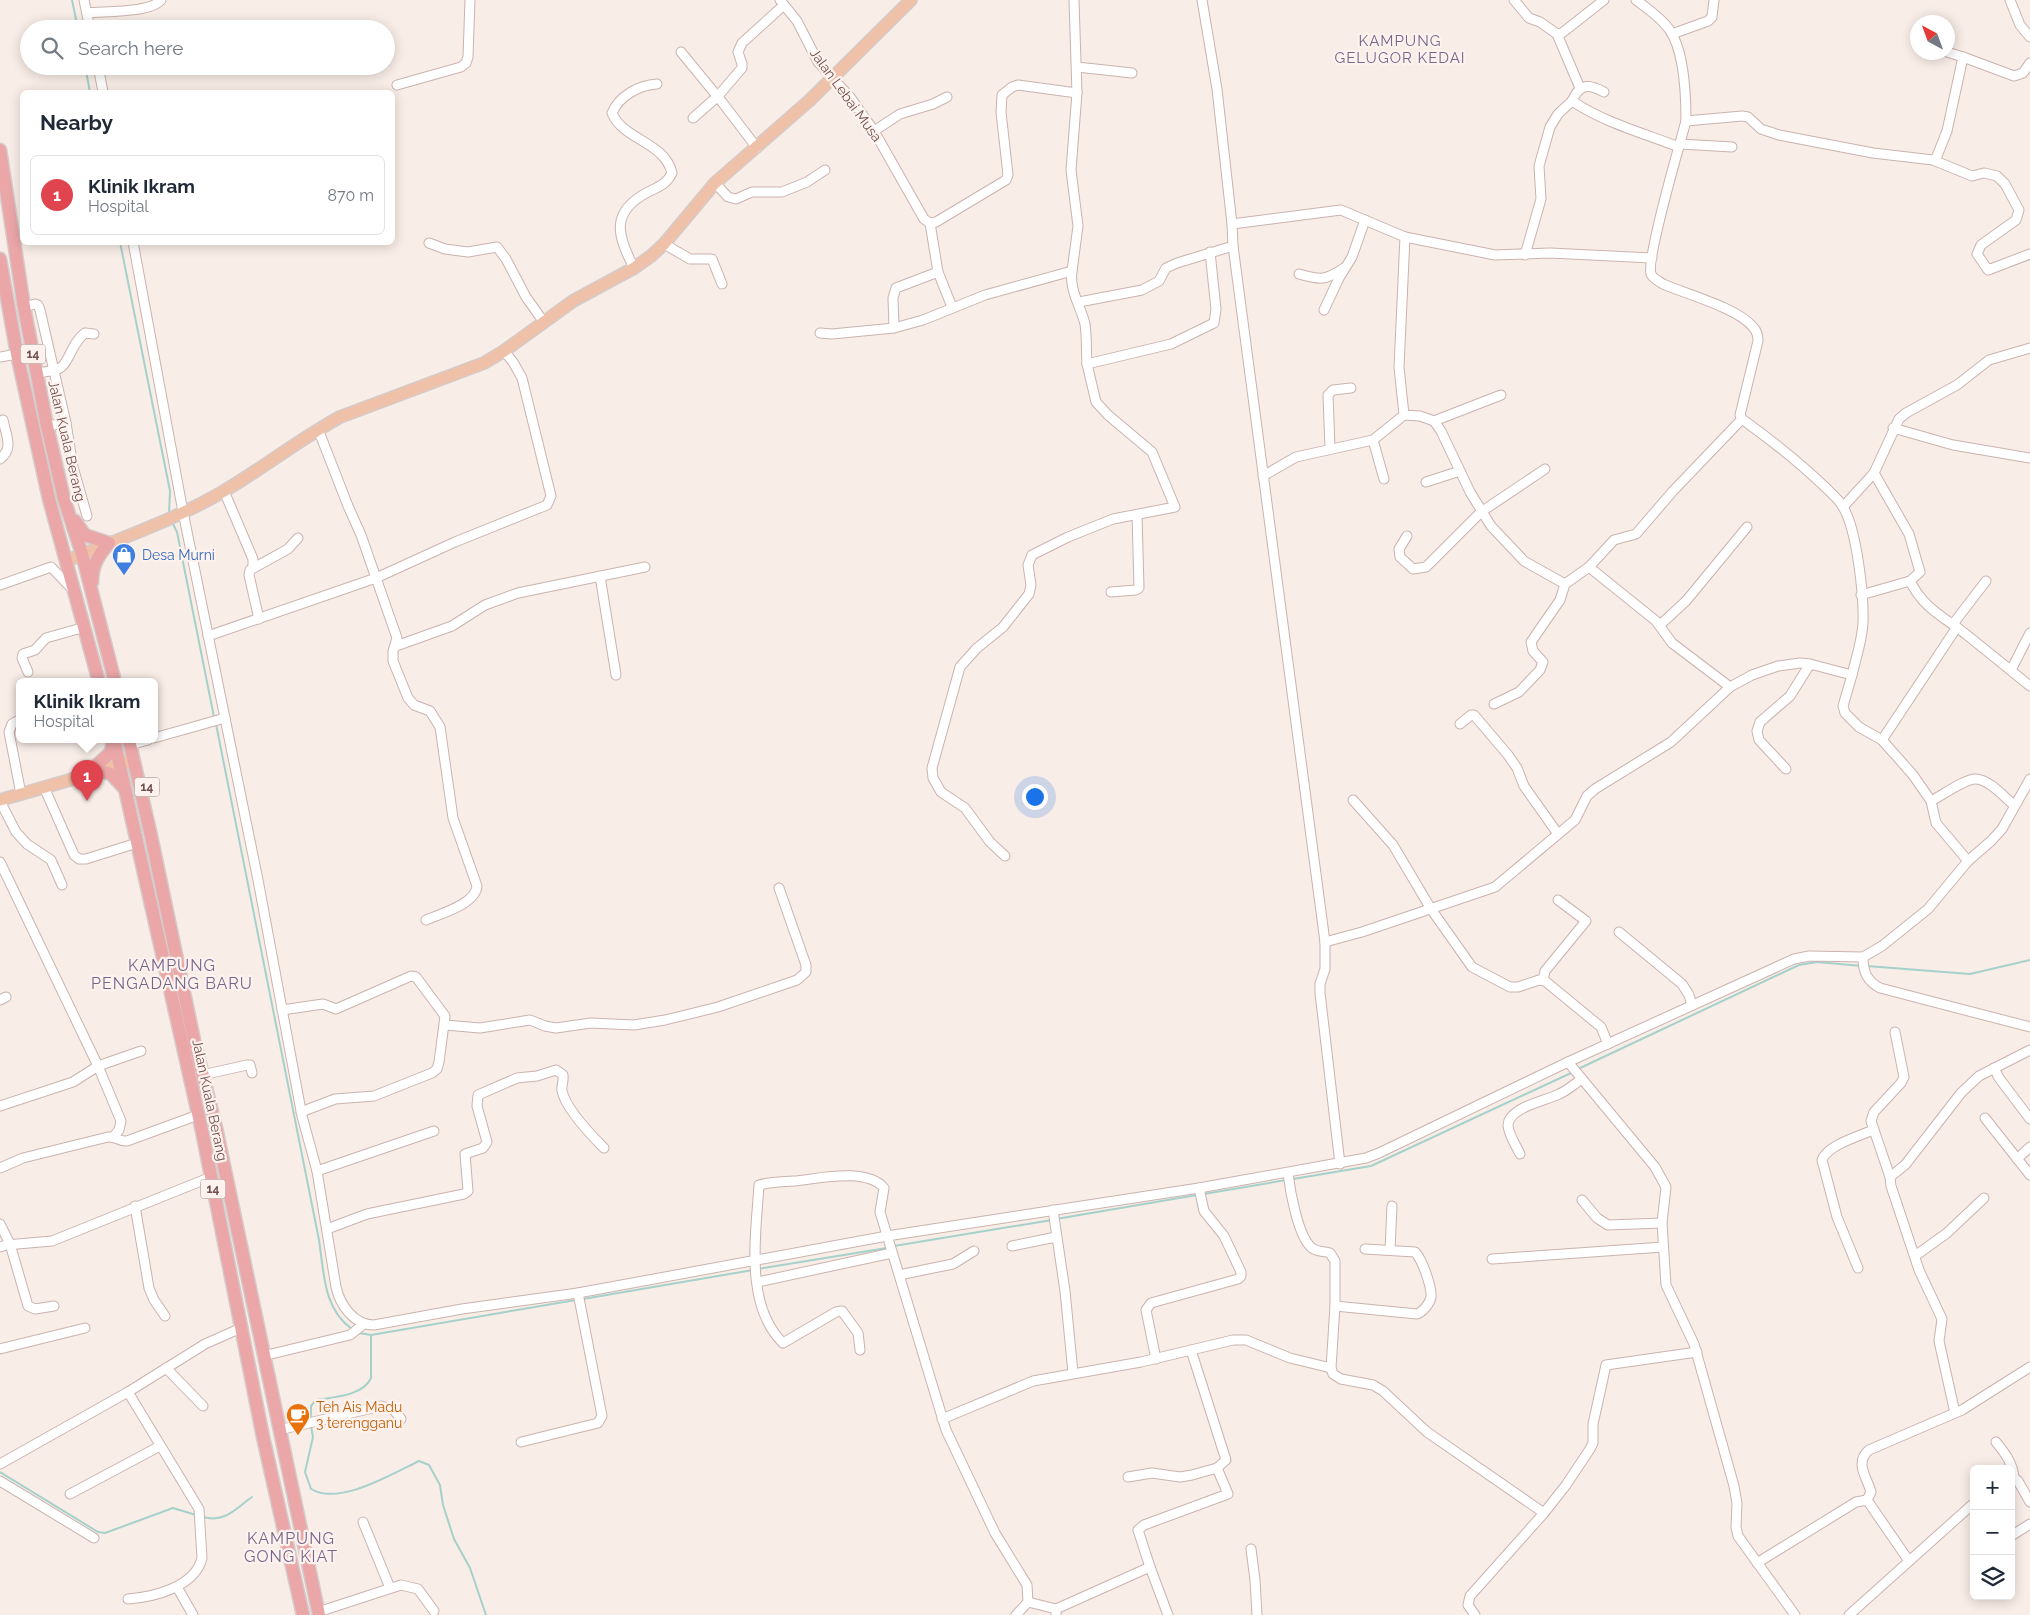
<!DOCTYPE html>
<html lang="en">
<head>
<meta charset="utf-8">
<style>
	:root { --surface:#fff; --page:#f2f2f3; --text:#1f2937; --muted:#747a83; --line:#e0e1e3; --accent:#7c3aed }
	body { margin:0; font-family:Raleway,sans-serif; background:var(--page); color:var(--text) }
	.controls { position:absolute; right:15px; bottom:15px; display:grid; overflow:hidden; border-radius:8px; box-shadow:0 2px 12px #0003 }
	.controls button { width:45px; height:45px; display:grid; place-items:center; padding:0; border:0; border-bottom:1px solid var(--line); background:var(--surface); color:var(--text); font:25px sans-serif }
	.compass { position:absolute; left:1910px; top:15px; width:45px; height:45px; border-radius:50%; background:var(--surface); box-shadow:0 2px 12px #0003; rotate:319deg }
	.you { position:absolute; left:1034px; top:796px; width:18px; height:18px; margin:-12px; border:4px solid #fff; border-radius:50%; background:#1a73e8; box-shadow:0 0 0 8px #1a73e833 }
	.badge { display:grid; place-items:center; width:32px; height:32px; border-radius:50%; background:var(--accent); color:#fff; font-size:16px; font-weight:700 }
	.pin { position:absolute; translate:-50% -41px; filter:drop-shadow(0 1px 2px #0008) }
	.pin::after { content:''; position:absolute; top:26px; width:18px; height:15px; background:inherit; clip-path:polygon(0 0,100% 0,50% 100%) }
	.popup { position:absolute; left:16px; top:678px; width:142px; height:65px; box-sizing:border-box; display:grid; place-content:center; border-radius:8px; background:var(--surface); filter:drop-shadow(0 1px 4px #0005); font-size:16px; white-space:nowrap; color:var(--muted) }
	.popup b { font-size:19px; color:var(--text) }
	.popup::after { content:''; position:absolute; left:50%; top:100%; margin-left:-10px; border:10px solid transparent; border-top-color:var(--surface) }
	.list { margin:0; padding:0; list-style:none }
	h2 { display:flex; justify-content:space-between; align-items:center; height:65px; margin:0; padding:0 20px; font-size:21px }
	h2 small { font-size:16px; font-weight:400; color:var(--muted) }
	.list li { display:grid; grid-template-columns:32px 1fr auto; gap:15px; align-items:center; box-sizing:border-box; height:80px; margin:0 10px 10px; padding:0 10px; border:1px solid var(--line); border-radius:8px }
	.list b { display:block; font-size:19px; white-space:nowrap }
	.list p { margin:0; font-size:16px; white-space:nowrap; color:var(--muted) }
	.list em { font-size:16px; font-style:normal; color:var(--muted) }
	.icon { flex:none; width:28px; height:28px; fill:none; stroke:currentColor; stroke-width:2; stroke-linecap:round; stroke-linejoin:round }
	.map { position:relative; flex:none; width:2030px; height:1615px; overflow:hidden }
	.search { position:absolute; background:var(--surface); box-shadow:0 2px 12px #0003; left:20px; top:20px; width:375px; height:55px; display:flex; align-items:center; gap:12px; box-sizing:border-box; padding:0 18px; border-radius:28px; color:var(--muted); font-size:19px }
	.panel { position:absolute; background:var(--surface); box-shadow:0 2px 12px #0003; left:20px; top:90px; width:375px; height:155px; border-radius:8px }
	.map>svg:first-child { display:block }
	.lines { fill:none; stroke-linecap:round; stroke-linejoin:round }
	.stream { stroke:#a6d1cb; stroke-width:2 }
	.minor-casing { stroke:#cab3af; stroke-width:11 }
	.major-casing { stroke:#d4cbca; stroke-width:14 }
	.highway-casing { stroke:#d4cbca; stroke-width:15 }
	.minor { stroke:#fff; stroke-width:9 }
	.major { stroke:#efc1a8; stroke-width:11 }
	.highway { stroke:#eba6a8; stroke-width:12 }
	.labels { text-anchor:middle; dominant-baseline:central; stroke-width:4.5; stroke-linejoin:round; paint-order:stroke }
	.shield { fill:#fdf2ed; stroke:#9a817e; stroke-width:1 }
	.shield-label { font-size:12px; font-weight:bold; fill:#70514f }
	.street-label { font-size:14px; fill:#70514f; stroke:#fdf2ed }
	.shop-label { font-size:14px; fill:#366cbe; stroke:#fdf2ed; text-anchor:start }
	.food-label { font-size:14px; fill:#c56008; stroke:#fdf2ed; text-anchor:start }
	.neighbourhood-label { font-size:15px; letter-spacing:1px; fill:#75668c; stroke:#fdf2ed }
	.quarter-label { font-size:16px; letter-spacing:1px; fill:#75668c; stroke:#fdf2ed }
</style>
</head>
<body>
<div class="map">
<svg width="2030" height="1615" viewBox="0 0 2030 1615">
	<rect width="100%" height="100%" fill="#f9ede7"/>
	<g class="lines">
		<g class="stream">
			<polyline points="72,0 78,29"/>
			<polyline points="85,66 90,92"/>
			<polyline points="120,242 170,491 169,513"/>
			<polyline points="172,522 177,532 214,717"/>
			<path d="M 216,724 L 319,1240 C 324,1272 323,1309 352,1329"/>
			<polyline points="1867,966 1970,974 2030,960"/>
			<polyline points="1578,1069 1799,965 1817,962 1862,966"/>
			<polyline points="1293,1179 1371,1166 1571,1073"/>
			<polyline points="1204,1194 1286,1180"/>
			<polyline points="1056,1219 1197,1195"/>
			<polyline points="894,1246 1052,1220"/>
			<polyline points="758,1269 887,1248"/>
			<polyline points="583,1299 753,1270"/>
			<polyline points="359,1333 371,1335 576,1300"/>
			<path d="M 311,1419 L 311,1406 L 316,1400 C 333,1397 363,1396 371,1378 L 371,1336"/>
			<path d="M 311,1426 L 313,1437 L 305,1472 L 311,1489 C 339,1506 392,1474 419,1461 L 429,1465 L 440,1485 L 443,1505 L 454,1539 L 470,1568 L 486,1615"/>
			<polyline points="0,1472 98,1532 105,1533 173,1508 196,1515"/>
			<path d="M 203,1517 C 225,1523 235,1509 252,1497"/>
		</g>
		<g class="minor-casing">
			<g id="minor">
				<polyline points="84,0 90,29"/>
				<polyline points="780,0 797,21 818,62 850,97 874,131 924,219 930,223 936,222 1006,180 1008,175 1001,112 1002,95 1012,87 1018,85 1077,93 1074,0"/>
				<polyline points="1202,0 1217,89 1232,224 1233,246 1325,942 1325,969 1320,984 1320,993 1340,1164"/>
				<polyline points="1514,0 1529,18 1540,22 1557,34 1562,33 1604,0"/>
				<path d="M 1636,0 C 1648,9 1660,17 1669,29 C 1684,50 1686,95 1686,121 C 1680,143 1646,260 1651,274 C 1653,279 1659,281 1663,284 C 1686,294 1738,308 1753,327 C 1757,331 1758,336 1758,341 L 1740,415 L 1742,419 C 1771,440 1799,462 1825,487 C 1831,493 1839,499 1843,507 C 1857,530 1864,596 1863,623 C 1862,641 1856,658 1852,675"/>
				<polyline points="2010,0 2020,25 2030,37"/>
				<path d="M 87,13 C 105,11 150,13 161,0"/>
				<polyline points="1557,34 1580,88"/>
				<polyline points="1672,34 1708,21 1712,17 1714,0"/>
				<polyline points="681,52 722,102 757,148"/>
				<polyline points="1947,52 1963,57 2014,76 2023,73 2030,63"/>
				<polyline points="98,66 103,92"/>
				<polyline points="1077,67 1132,73"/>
				<polyline points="397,85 461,67 466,63 468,57 470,0"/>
				<path d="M 1604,92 C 1589,84 1580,83 1572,101 C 1605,123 1643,133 1679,147"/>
				<polyline points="693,118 718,96 742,68 742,64 738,52 742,43 784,5"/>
				<polyline points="1686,121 1742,116 1748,117 1761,129 1779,135 1873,153 1933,160 1972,176 1984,173 1997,176 2005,184 2019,210 2016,220 1981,245 1977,254 1988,270 2030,254"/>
				<polyline points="874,131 900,114 933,104 947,97"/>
				<polyline points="1680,144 1732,147"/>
				<polyline points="1935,161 1947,131 1963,57"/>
				<polyline points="715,183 728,197 736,199 752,192 782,192 807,182 825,170"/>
				<polyline points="930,223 938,272 952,307"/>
				<polyline points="1232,224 1341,210 1405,237 1495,255 1550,253 1652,258"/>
				<path d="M 133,242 L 183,512 L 258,880 L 302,1116 L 317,1171 L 336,1287 C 340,1305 354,1325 374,1325 L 462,1309 L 578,1293 L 887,1236 L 1199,1188 L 1366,1158 L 1379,1153 L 1568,1062 L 1794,959 L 1809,956 L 1863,957 L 1882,946 L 1928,909 L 1968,861 L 1991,841 L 2002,829 L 2030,779"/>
				<polyline points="429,243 445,249 468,252 497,247 506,259 526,297 543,321"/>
				<polyline points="664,244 690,259 712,259 722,284"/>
				<polyline points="1525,255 1541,199 1539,166 1550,127 1558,114 1572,101"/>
				<path d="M 634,268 C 617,235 610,212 648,192 C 658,187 667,184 672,173 C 665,142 623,140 612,113 C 619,96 639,85 657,84"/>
				<path d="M 1072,271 C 1069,290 1081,307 1085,324 C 1087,337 1086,351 1087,364 L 1171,344 L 1214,323 L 1216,309 L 1210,252"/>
				<path d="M 1299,274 C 1320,280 1325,281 1344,268"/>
				<polyline points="1079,302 1142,290 1159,281 1166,268 1177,263 1233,246"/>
				<polyline points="24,307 35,304 38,305 40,310 66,423 73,467 87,516"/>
				<polyline points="1324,310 1339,278 1352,257 1365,220"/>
				<polyline points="894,328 893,298 896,288 938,272"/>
				<polyline points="820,333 832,334 894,328 923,320 985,295 1072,271 1078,226 1071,170 1077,93"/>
				<polyline points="0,357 17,354"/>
				<path d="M 37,373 C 44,372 54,371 60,368 C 69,363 72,342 85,333 L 94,334"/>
				<polyline points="1404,415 1420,416 1434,421 1441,431 1470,492 1491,526 1524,561 1565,584 1589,567 1656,621 1672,643 1730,687"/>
				<polyline points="1434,421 1501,395"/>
				<polyline points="47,426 66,423"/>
				<polyline points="1893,428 1953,445 2030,458"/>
				<path d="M 318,429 L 348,506 L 361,535 L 397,638 L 393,651 L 393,661 L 408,698 L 414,705 L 430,711 L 440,727 L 453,818 L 477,886 C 476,904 440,914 426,920"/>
				<polyline points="1373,440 1384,479"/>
				<polyline points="1330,449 1328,395 1333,390 1351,388"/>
				<path d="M 0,459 C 14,449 6,435 3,420"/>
				<polyline points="1263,476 1296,457 1373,440 1404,415 1399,367 1405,237"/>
				<polyline points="1426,482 1460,471"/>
				<polyline points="224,491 253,559 253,567"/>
				<polyline points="1843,507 1874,473 1899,419 1906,413 1957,385 1989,360 2030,348"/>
				<polyline points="1407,536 1399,549 1400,557 1413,569 1426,567 1481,512 1545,469"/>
				<polyline points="1589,567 1614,540 1636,534 1673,491 1742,419"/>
				<polyline points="600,576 616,675"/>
				<path d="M 1910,581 C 1924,609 1943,616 1967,635 C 1988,652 2009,669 2030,686"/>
				<polyline points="0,585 51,567 72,589"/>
				<polyline points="1111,592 1136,590 1139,588 1137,515"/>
				<polyline points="1861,595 1910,581 1920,572 1909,534 1874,473"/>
				<polyline points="259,619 249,575 250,570 288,549 298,538"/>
				<polyline points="1953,624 1986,581"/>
				<polyline points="1660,625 1686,601 1747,527"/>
				<polyline points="208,636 376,578 455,542 547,505 551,496 522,378 513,362 504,351"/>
				<polyline points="396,646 452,626 485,605 518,593 645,567"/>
				<polyline points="2011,670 2030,633"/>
				<polyline points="28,672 22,658 23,654 35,650 46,638 85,627"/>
				<polyline points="1494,704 1519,692 1540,670 1543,662 1533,651 1531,642 1560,600 1565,584"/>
				<polyline points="19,720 12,724 9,732 21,794"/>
				<polyline points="1460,724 1471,715 1474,715 1508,755 1517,768 1524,786 1558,834"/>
				<polyline points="154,738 225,718"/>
				<polyline points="1882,740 1957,627"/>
				<polyline points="137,743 148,740"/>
				<polyline points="1786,769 1759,740 1757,731 1760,722 1790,696 1810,664"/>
				<polyline points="44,787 74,855 79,859 86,859 137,843"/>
				<polyline points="1353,800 1393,845 1431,909 1472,967 1510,987 1518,987 1539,980 1545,981 1601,1027 1608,1044"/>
				<polyline points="0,801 16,832 27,844 51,860 62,885"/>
				<path d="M 1931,801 C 1941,796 1965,779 1975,779 C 1989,779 2004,797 2014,805"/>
				<polyline points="1005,856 990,842 965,808 941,792 933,778 932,768 960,667 977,648 1003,627 1029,594 1031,585 1028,565 1032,555 1068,537 1113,519 1175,507 1152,452 1108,415 1096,402 1087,364"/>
				<polyline points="0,862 98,1066 73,1082 0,1106"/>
				<polyline points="1619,932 1682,984 1689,995 1692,1005"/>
				<polyline points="1325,942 1362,932 1495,887 1575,820 1587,796 1595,789 1671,742 1730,687 1752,675 1778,666 1800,663 1810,664 1852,675 1843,706 1845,713 1859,727 1882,740 1913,775 1931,801 1936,823 1968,861"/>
				<path d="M 1863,957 C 1863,972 1867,981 1880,988 L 2030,1027"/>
				<polyline points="1543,980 1545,971 1586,921 1558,900"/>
				<polyline points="0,1000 6,997"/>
				<polyline points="282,1010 323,1004 336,1009 411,976 416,977 419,981 445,1016 439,1062 437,1069 432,1073 374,1096 335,1099 301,1112"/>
				<polyline points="445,1025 480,1028 530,1020 545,1026 556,1028 591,1023 634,1025 665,1020 718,1007 797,980 806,972 806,965 779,888"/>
				<polyline points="1895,1032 1904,1077 1901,1083 1874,1112 1871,1121 1890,1177 1891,1186 1919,1270 1942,1319 1939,1341 1955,1413"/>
				<polyline points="1568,1062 1655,1167 1666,1187 1662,1223 1666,1285 1694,1344 1734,1486 1737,1503 1736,1527 1738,1536 1795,1615"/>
				<polyline points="1994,1068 1999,1078 2030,1119"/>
				<polyline points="202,1075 247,1065 250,1065 252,1073"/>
				<polyline points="1985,1118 2030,1175"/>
				<polyline points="113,1137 119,1130 121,1121 98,1066 141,1051"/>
				<path d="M 1520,1154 C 1516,1145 1508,1134 1508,1125 C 1509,1107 1546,1101 1559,1094 C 1567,1091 1574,1084 1582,1079"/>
				<polyline points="2017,1159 2030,1147"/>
				<path d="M 0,1168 L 23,1158 L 108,1137 C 116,1136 119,1142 127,1141 L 198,1115"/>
				<polyline points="317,1171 434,1131"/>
				<path d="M 1288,1173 C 1290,1191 1298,1237 1312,1248 C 1317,1252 1324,1251 1330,1253 L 1335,1261 L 1335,1306 L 1331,1368 L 1333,1374 L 1341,1379 L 1373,1385 L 1383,1391 L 1427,1432 L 1544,1513"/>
				<polyline points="1890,1177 1905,1165 1961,1093 1979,1076 2030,1050"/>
				<polyline points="1582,1200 1597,1218 1608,1225 1662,1223"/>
				<polyline points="135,1206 149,1288 154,1300 165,1316"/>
				<polyline points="1053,1210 1065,1291 1073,1373"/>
				<polyline points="0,1224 10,1244 28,1306 35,1309 54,1306"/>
				<path d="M 327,1229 L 367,1214 L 464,1194 L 468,1191 L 465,1154 L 483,1148 L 487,1142 L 477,1106 L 478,1095 L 517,1078 L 537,1076 L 556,1070 L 563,1075 C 564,1081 561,1086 562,1091 C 566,1109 591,1135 604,1148"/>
				<polyline points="1012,1246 1056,1237"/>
				<polyline points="0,1247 6,1245 52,1241 211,1177"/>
				<polyline points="1390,1250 1392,1206"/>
				<polyline points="1915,1256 1947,1233 1984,1198"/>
				<polyline points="1492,1259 1663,1247"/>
				<path d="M 1858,1268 L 1837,1217 L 1822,1160 C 1827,1145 1860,1136 1873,1130"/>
				<polyline points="899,1275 953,1264 974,1251"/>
				<polyline points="758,1282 892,1253"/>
				<path d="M 1335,1306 L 1417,1314 C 1423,1312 1430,1303 1431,1297 C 1432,1287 1422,1259 1415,1252 L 1365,1249"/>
				<polyline points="0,1349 85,1328"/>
				<path d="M 860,1350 L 858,1333 L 842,1311 L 836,1312 L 783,1343 C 744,1305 756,1234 759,1185 C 771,1182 782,1182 794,1181 C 818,1179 866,1167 884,1188 L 880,1212 L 946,1430 L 995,1533 L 1027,1585 L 1028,1602 L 1016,1615"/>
				<polyline points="263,1356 350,1335 364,1324"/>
				<polyline points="1156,1359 1146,1310 1151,1303 1238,1279 1241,1276 1241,1272 1224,1236 1204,1211 1199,1188"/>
				<polyline points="166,1368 203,1406"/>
				<polyline points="942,1419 1033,1381 1141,1362 1233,1340 1246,1340 1290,1358 1331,1368"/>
				<polyline points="279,1430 381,1406 393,1409 401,1419"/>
				<polyline points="521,1442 598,1423 602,1416 578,1293"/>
				<path d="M 1996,1442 C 2005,1453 2012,1462 2014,1477"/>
				<polyline points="0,1464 128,1392 205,1344 241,1328"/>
				<polyline points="2011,1476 2018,1481 2030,1502"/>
				<polyline points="1128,1477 1152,1473 1180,1477 1192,1475 1217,1468 1226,1460 1191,1350"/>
				<polyline points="0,1481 94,1538"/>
				<polyline points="70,1494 160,1446"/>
				<path d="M 1867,1500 L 1871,1492 C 1867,1477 1854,1463 1869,1450 L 1962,1410 L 2030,1367"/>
				<polyline points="363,1522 390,1588"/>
				<polyline points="2011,1536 2030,1524"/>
				<polyline points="1251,1549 1255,1580 1257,1615"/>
				<polyline points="1757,1563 1856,1502 1867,1500 1909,1561"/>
				<polyline points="1150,1567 1138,1530 1144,1525 1228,1494 1217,1468"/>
				<polyline points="177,1587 193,1615"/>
				<path d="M 128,1599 C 154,1597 195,1587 202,1558 L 199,1509 L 128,1392"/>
				<polyline points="1028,1602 1056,1609"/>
				<polyline points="318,1612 401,1585 418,1589 434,1611"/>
				<polyline points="1056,1615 1056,1609 1150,1567 1168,1615"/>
				<polyline points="1475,1615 1468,1605 1470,1596 1544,1513 1566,1485 1590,1449 1593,1443 1593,1424 1606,1365 1697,1352"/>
				<polyline points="1849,1615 1974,1503"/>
			</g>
		</g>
		<g class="major-casing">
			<g id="major">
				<path d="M 66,561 C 119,539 175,520 224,491 C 263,468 300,439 340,417 L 484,363 L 504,351 L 573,301 L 634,268 L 651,256 L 664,244 L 715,183 L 810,100 L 911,0"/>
				<path d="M 0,800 C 45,787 89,775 134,760"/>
			</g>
		</g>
		<g class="highway-casing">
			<g id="highway">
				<polyline points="0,150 24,307 47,426 64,499 82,554 115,682"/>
				<polyline points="0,259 17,354 49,499 99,682"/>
				<path d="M 75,521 L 85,535 L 109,543 C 98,556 92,565 92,582"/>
				<polyline points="114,740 202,1131 263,1437 303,1615"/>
				<polyline points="129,740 151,836 194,1040 216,1128 319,1615"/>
				<polyline points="97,765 111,752 113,740"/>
				<polyline points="100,771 111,774 124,788"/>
			</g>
		</g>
		<use href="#minor" class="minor"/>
		<use href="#major" class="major"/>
		<use href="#highway" class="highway"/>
	</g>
	<defs>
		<g id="shop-pin" transform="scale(1.25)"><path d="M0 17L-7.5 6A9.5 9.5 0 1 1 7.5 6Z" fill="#3f7fe0" stroke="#fdf2ed"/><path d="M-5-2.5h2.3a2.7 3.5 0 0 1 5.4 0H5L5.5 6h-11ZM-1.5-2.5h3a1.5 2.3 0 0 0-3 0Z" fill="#fff"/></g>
		<g id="cafe-pin" transform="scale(1.25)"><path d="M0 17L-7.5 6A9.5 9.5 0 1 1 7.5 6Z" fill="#e8710a" stroke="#fdf2ed"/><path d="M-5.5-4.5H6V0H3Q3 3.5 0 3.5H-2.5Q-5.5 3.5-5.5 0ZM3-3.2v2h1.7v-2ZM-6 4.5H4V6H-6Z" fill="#fff"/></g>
	</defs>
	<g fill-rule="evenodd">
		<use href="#shop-pin" x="124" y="555"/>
		<use href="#cafe-pin" x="298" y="1415"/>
	</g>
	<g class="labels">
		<g class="shield">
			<rect x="20.5" y="344.5" width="25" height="19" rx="4"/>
			<rect x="134.5" y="777.5" width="25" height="19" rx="4"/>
			<rect x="200.5" y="1179.5" width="25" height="19" rx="4"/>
		</g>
		<g class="shield-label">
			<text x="33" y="354">14</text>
			<text x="147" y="787">14</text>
			<text x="213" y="1189">14</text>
		</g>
		<g class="street-label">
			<text transform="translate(846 95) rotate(54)">Jalan Lebai Musa</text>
			<text transform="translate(67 441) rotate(77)">Jalan Kuala Berang</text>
			<text transform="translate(210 1100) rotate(78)">Jalan Kuala Berang</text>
		</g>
		<g class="shop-label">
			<text x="142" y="555">Desa Murni</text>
		</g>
		<g class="food-label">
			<text x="316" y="1407">Teh Ais Madu<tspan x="316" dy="16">3 terengganu</tspan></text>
		</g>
		<g class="neighbourhood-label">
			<text x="1400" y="41">KAMPUNG<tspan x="1400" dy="17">GELUGOR KEDAI</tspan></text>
		</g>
		<g class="quarter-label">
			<text x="172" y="965">KAMPUNG<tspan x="172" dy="18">PENGADANG BARU</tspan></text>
			<text x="291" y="1538">KAMPUNG<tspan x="291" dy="18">GONG KIAT</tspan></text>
		</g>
	</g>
</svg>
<div class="controls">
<button>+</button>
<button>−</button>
<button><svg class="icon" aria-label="layers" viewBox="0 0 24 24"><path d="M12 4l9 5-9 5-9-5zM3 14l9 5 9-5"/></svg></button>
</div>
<svg class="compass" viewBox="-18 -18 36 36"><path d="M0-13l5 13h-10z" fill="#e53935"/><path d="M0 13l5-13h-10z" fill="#747a83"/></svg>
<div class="you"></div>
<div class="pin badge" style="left:87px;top:801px;background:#e0444e">1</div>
<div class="popup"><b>Klinik Ikram</b>Hospital</div>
<div class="search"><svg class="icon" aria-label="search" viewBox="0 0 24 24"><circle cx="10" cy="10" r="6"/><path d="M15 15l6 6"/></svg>Search here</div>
<section class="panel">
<h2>Nearby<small></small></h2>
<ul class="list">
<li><span class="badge" style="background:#e0444e">1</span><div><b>Klinik Ikram</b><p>Hospital</p></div><em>870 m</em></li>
</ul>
</section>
</div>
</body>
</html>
